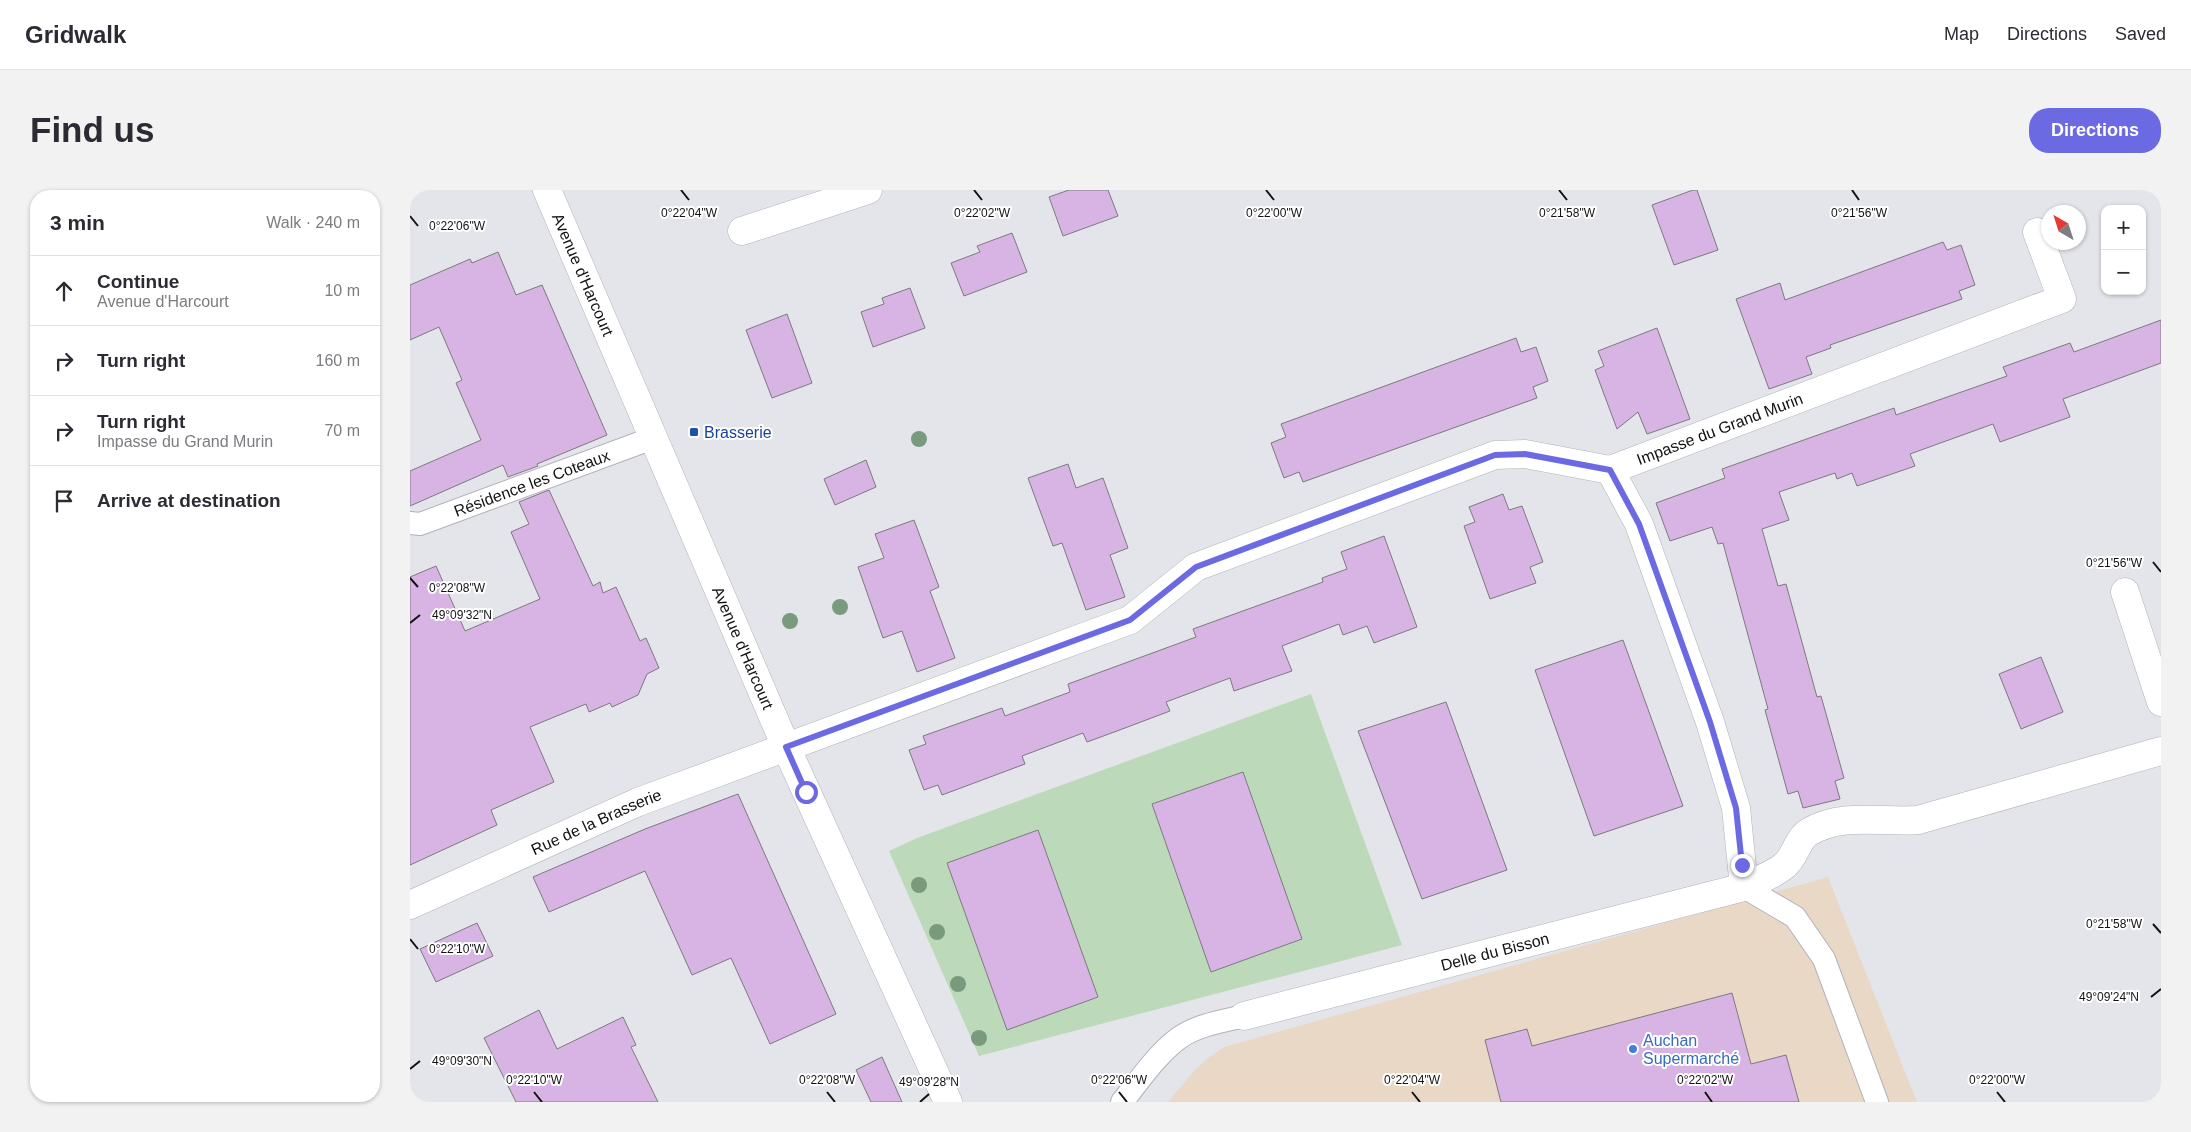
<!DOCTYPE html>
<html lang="en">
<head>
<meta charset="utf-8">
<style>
	:root { --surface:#fff; --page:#f2f2f3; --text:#2b2b33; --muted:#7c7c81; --line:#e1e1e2; --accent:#6c6ae3 }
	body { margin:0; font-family:Arial,sans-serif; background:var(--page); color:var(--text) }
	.controls { position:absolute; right:15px; top:15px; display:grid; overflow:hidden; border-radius:10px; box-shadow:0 1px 4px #0004 }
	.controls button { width:45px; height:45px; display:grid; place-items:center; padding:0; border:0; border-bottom:1px solid var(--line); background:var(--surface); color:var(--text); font:25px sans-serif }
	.compass { position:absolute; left:1631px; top:15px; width:45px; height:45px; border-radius:50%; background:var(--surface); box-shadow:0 1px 4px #0004; rotate:321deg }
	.stop { position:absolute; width:15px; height:15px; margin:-11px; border:4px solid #6c6ae3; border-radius:50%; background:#fff }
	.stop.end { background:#6c6ae3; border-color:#fff; box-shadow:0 1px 5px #0008 }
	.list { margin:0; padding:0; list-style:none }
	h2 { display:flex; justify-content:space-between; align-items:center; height:65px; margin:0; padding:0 20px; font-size:21px }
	h2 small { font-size:16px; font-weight:400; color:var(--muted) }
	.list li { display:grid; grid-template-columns:32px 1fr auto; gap:15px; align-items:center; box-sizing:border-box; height:70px; padding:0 20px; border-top:1px solid var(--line) }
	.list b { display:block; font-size:19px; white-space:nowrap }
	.list p { margin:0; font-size:16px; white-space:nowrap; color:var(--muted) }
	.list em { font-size:16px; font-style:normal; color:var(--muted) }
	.icon { flex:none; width:28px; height:28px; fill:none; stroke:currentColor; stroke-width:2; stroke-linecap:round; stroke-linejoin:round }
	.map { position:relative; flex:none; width:1751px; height:912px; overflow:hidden; border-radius:20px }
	header { display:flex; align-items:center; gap:30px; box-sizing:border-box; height:70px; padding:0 25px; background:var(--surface); border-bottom:1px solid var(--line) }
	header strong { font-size:24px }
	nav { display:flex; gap:28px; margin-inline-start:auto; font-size:18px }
	.intro { display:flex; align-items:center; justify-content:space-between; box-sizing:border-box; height:120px; padding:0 30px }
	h1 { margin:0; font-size:35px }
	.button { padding:12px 22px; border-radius:20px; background:var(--accent); color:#fff; font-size:18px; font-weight:700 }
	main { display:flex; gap:30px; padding:0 30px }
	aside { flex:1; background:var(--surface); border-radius:20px; box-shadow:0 1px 4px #0004 }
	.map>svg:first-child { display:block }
	.commercial { fill:#ead8c7 }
	.green { fill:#bcdab9 }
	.building { fill:#d8b4e4; stroke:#7d797e }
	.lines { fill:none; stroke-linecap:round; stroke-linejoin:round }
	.lane-casing { stroke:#b1b2b9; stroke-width:24 }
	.street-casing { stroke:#b1b2b9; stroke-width:29 }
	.secondary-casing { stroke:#b1b2b9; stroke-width:29 }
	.lane { stroke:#fff; stroke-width:22 }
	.street { stroke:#fff; stroke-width:28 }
	.secondary { stroke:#fff; stroke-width:28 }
	.tree { fill:#7a9a7d }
	.route { stroke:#6c6ae3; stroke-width:6 }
	.ticks { fill:none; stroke:#121214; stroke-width:2 }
	.transit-dot { fill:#1a4fb4; stroke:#fff; stroke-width:2 }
	.shop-dot { fill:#3f7fe0; stroke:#fff; stroke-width:2 }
	.labels { text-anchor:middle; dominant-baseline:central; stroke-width:4; stroke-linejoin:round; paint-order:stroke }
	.street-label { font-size:16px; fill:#121214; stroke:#fff }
	.transit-label { font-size:16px; fill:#164399; stroke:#fff; text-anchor:start }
	.shop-label { font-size:16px; fill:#366cbe; stroke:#fff; text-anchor:start }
	.ticks-label { font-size:12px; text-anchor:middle; fill:#121214; stroke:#fff; stroke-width:4; stroke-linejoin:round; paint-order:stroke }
</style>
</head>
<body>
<header>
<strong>Gridwalk</strong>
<nav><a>Map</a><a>Directions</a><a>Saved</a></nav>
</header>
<div class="intro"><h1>Find us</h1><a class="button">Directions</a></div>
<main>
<aside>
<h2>3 min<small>Walk · 240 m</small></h2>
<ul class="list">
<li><svg class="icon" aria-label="ahead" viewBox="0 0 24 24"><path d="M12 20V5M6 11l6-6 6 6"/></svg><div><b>Continue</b><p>Avenue d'Harcourt</p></div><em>10 m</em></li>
<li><svg class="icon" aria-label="right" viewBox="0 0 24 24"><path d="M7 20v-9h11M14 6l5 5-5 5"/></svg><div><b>Turn right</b></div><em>160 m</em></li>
<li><svg class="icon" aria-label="right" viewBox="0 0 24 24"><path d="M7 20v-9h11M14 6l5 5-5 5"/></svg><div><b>Turn right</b><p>Impasse du Grand Murin</p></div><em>70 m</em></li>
<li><svg class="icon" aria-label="arrive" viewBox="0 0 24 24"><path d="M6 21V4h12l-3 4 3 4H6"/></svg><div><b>Arrive at destination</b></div></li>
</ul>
</aside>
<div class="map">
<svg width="1751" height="912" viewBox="0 0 1751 912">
	<rect width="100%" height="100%" fill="#e3e5eb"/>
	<polygon class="commercial" points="1418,687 1507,912 758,912 784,881 798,868 814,857"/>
	<polygon class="green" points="901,504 992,755 569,866 479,661 507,648"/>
	<g class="building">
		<polygon points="659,0 698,0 708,26 653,46 639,7"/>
		<polygon points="1283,0 1287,0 1308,60 1264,75 1242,15"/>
		<polygon points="602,43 617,82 554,106 541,73 570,62 567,56"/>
		<polygon points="1533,52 1537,60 1551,55 1565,95 1549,101 1552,109 1420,155 1421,158 1396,167 1402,184 1359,199 1326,109 1370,93 1375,110"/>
		<polygon points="88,62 106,105 132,95 197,245 127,274 128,276 98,287 93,275 0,316 0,281 71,250 46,193 52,190 29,137 0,150 0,95 60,69 62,73"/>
		<polygon points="500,98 515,138 463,157 451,122 474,114 472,108"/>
		<polygon points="377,124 402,193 362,208 336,140"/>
		<polygon points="1751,130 1751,173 1653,209 1660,227 1590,252 1583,234 1500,264 1505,276 1447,296 1442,283 1427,289 1425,283 1369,302 1379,330 1352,339 1368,396 1376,394 1407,507 1411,506 1434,588 1425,591 1430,609 1393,618 1388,601 1378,604 1355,520 1358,519 1313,353 1308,354 1302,337 1260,351 1246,313 1315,288 1312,279 1484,218 1486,225 1597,186 1593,177 1660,153 1664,162"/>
		<polygon points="1247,138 1280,229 1237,244 1228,222 1207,239 1185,180 1194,176 1188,161"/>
		<polygon points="1106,148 1111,162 1126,157 1138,191 1123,197 1127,208 893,292 889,282 874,288 861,253 876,247 871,234"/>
		<polygon points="456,270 466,297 425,315 414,289"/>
		<polygon points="658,274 666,298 693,288 718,358 700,365 715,407 676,420 652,353 643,356 618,288"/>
		<polygon points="139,300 183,396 190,392 193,403 206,397 230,451 236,448 249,478 237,484 228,505 202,517 200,513 179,522 176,514 120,537 144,592 81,620 87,635 0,675 0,387 26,376 55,441 130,409 101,342 119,334 109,312"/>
		<polygon points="1093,304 1099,320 1112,316 1133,372 1120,377 1126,393 1080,409 1054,336 1065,332 1059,317"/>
		<polygon points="504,330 529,397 520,401 545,468 507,482 492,441 473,448 448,377 474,368 465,344"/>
		<polygon points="974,346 1007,437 964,453 957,436 933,445 929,434 872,456 882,481 824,501 820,488 756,512 760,521 707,541 677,552 673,543 612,566 615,574 532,605 528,595 514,600 499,560 516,554 513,546 592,518 595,526 660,502 658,494 786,447 783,439 913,392 912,388 937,379 931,362"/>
		<polygon points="1213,450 1273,616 1184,646 1125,480"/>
		<polygon points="1631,467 1653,522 1611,539 1589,484"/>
		<polygon points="1036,512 1097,680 1012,709 948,541"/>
		<polygon points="833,582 892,749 801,782 742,614"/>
		<polygon points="328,604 426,824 360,854 321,768 282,785 235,681 139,722 123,687 235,639"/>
		<polygon points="628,640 688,807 597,840 537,673"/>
		<polygon points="67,733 83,766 26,792 10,759"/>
		<polygon points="1322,803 1341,874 1376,865 1389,912 1091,912 1075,850 1117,839 1122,856"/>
		<polygon points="129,820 147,859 213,827 226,855 221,857 248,912 106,912 74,848"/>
		<polygon points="472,867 492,912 461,912 446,880"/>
	</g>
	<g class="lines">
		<g class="lane-casing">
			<g id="lane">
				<path id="s1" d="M 0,333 L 10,334 L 243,248"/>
				<polyline points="1334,697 1385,727 1414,769 1467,912"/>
				<path d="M 712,912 C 729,891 747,864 769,848 C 787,835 813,831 834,826"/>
			</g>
		</g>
		<g class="street-casing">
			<g id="street">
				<polyline points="332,41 458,0"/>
				<polyline points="1715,402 1751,512"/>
				<path id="s2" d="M 1334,697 L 1326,618 L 1300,532 L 1229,334 L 1200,280 L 1652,109 L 1627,42"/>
				<path id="s3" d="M 0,715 L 228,612 L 720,430 L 786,377 L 1085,265 L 1115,264 L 1200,280"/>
				<path id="s4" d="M 834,826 L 1334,697 C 1347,690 1364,685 1375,675 C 1385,667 1388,648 1399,642 C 1433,622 1472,633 1508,630 L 1751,561"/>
			</g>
		</g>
		<g class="secondary-casing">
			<g id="secondary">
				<path id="s5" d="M 137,0 L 376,557 L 538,912"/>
			</g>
		</g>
		<use href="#lane" class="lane"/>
		<use href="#street" class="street"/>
		<use href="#secondary" class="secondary"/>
	</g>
	<g class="tree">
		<circle cx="509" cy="249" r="8"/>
		<circle cx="430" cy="417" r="8"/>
		<circle cx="380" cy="431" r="8"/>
		<circle cx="509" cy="695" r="8"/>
		<circle cx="527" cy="742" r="8"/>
		<circle cx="548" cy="794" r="8"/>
		<circle cx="569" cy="848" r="8"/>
	</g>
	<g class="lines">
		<polyline class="route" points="396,602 376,557 720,430 786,377 1085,265 1115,264 1200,280 1229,334 1300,532 1326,618 1332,675"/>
	</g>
	<path class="ticks" d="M 271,0 L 279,10M 564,0 L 572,10M 856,0 L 864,10M 1149,0 L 1157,10M 1442,0 L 1449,10M 0,26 L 8,36M 1743,372 L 1751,382M 0,388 L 8,397M 0,433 L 10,425M 1743,734 L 1751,743M 0,749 L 8,759M 1741,807 L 1751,799M 0,879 L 10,871M 124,902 L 132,912M 417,902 L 425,912M 709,902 L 717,912M 1002,902 L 1010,912M 1295,902 L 1302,912M 1587,902 L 1595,912M 510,912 L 519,904"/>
	<rect class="transit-dot" x="279" y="237" width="10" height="10" rx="2.5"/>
	<circle class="shop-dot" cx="1223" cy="859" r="5"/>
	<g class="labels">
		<g class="street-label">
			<text stroke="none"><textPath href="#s5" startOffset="92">Avenue d'Harcourt</textPath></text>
			<text stroke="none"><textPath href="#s2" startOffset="558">Impasse du Grand Murin</textPath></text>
			<text stroke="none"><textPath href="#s1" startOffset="129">Résidence les Coteaux</textPath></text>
			<text stroke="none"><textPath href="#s5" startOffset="498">Avenue d'Harcourt</textPath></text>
			<text stroke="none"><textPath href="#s3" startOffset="204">Rue de la Brasserie</textPath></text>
			<text stroke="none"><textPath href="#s4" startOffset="259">Delle du Bisson</textPath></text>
		</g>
		<g class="transit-label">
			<text x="294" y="242">Brasserie</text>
		</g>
		<g class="shop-label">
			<text x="1233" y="850">Auchan<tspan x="1233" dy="18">Supermarché</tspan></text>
		</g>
	</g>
	<g class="ticks-label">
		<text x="864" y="27">0°22'00"W</text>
		<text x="279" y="27">0°22'04"W</text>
		<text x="572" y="27">0°22'02"W</text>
		<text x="1157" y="27">0°21'58"W</text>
		<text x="1449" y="27">0°21'56"W</text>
		<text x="47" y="40">0°22'06"W</text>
		<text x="1704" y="377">0°21'56"W</text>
		<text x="47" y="402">0°22'08"W</text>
		<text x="52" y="429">49°09'32"N</text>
		<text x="1704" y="738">0°21'58"W</text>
		<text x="47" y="763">0°22'10"W</text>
		<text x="1699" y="811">49°09'24"N</text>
		<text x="52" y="875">49°09'30"N</text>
		<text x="124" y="894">0°22'10"W</text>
		<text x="417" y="894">0°22'08"W</text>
		<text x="709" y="894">0°22'06"W</text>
		<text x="1002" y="894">0°22'04"W</text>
		<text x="1295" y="894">0°22'02"W</text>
		<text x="1587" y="894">0°22'00"W</text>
		<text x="519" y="896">49°09'28"N</text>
	</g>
</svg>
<div class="controls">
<button>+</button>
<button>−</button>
</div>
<svg class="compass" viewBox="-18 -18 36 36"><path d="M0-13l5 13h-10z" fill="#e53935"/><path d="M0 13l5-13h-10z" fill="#7c7c81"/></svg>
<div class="stop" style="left:396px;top:602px"></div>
<div class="stop end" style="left:1332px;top:675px"></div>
</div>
</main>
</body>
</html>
